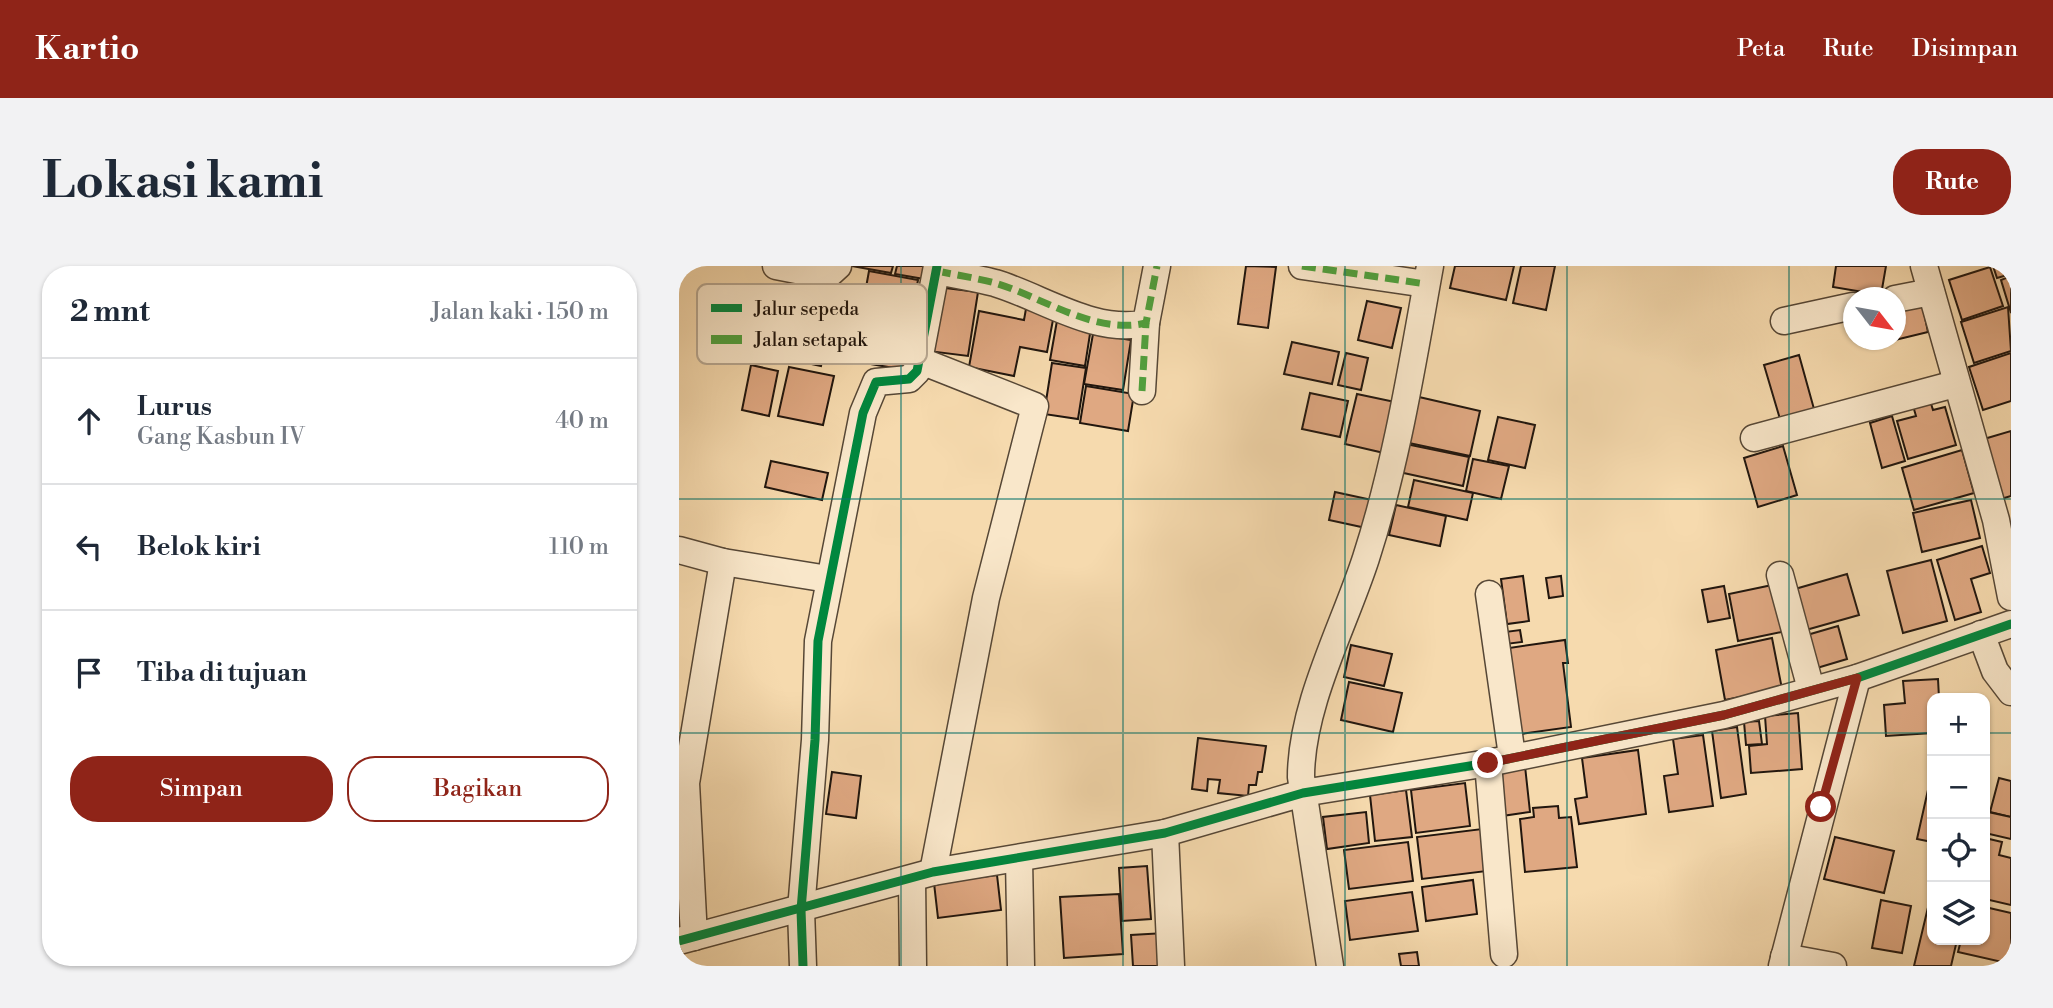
<!DOCTYPE html>
<html lang="id">
<head>
<meta charset="utf-8">
<style>
	:root { --surface:#fff; --page:#f2f2f3; --text:#1f2937; --muted:#747a83; --line:#e0e1e3; --accent:#8f2418 }
	body { margin:0; font-family:"Libre Bodoni",serif; background:var(--page); color:var(--text) }
	.controls { position:absolute; right:21px; bottom:21px; display:grid; overflow:hidden; border-radius:14px; box-shadow:0 2px 5px #0004 }
	.controls button { width:63px; height:63px; display:grid; place-items:center; padding:0; border:0; border-bottom:2px solid var(--line); background:var(--surface); color:var(--text); font:35px sans-serif }
	.compass { position:absolute; left:1164px; top:21px; width:63px; height:63px; border-radius:50%; background:var(--surface); box-shadow:0 2px 5px #0004; rotate:121deg }
	.stop { position:absolute; width:21px; height:21px; margin:-16px; border:5px solid #8f2418; border-radius:50%; background:#fff }
	.stop.end { background:#8f2418; border-color:#fff; box-shadow:0 2px 7px #0008 }
	.list { margin:0; padding:0; list-style:none }
	h2 { display:flex; justify-content:space-between; align-items:center; height:91px; margin:0; padding:0 28px; font-size:30px }
	h2 small { font-size:23px; font-weight:400; color:var(--muted) }
	.list li { display:grid; grid-template-columns:46px 1fr auto; gap:21px; align-items:center; box-sizing:border-box; height:126px; padding:0 28px; border-top:2px solid var(--line) }
	.list b { display:block; font-size:26px; white-space:nowrap }
	.list p { margin:0; font-size:23px; white-space:nowrap; color:var(--muted) }
	.list em { font-size:23px; font-style:normal; color:var(--muted) }
	.actions { display:flex; gap:14px; padding:21px 28px }
	.actions a { flex:1; padding:16px 0; border:2px solid var(--accent); border-radius:28px; text-align:center; font-size:24px; color:var(--accent) }
	.actions .main { background:var(--accent); color:#fff }
	.icon { flex:none; width:38px; height:38px; fill:none; stroke:currentColor; stroke-width:2; stroke-linecap:round; stroke-linejoin:round }
	.map { position:relative; flex:none; width:1332px; height:700px; overflow:hidden; border-radius:28px }
	header { display:flex; align-items:center; gap:42px; box-sizing:border-box; height:98px; padding:0 35px; background:var(--accent); color:#fff }
	header strong { font-size:33px }
	nav { display:flex; gap:38px; margin-inline-start:auto; font-size:24px }
	.intro { display:flex; align-items:center; justify-content:space-between; box-sizing:border-box; height:168px; padding:0 42px }
	h1 { margin:0; font-size:49px }
	.button { padding:18px 32px; border-radius:28px; background:var(--accent); color:#fff; font-size:24px; font-weight:700 }
	main { display:flex; gap:42px; padding:0 42px }
	aside { flex:1; background:var(--surface); border-radius:28px; box-shadow:0 2px 5px #0004 }
	.map>svg:first-child { display:block }
	.building { fill:#dfa882; stroke:#21160e; stroke-width:2 }
	.lines { fill:none; stroke-linecap:round; stroke-linejoin:round }
	.minor-casing { stroke:#564736; stroke-width:29 }
	.minor { stroke:#f9e7ca; stroke-width:26 }
	.quiet { stroke:#50a13e; stroke-width:7; stroke-dasharray:14 7; stroke-linecap:butt }
	.cycleway-casing { stroke:#f9e7ca; stroke-width:13 }
	.cycleway { stroke:#00873e; stroke-width:9 }
	.route { stroke:#8f2418; stroke-width:9 }
	.grid { fill:none; stroke:#0f766e; stroke-width:2; stroke-opacity:0.55 }
	.key { fill:#f9e7ca; stroke:#b8a892; stroke-width:2 }
	.key-label { font-size:19px; fill:#21160e }
</style>
</head>
<body>
<header>
<strong>Kartio</strong>
<nav><a>Peta</a><a>Rute</a><a>Disimpan</a></nav>
</header>
<div class="intro"><h1>Lokasi kami</h1><a class="button">Rute</a></div>
<main>
<aside>
<h2>2 mnt<small>Jalan kaki · 150 m</small></h2>
<ul class="list">
<li><svg class="icon" aria-label="ahead" viewBox="0 0 24 24"><path d="M12 20V5M6 11l6-6 6 6"/></svg><div><b>Lurus</b><p>Gang Kasbun IV</p></div><em>40 m</em></li>
<li><svg class="icon" aria-label="left" viewBox="0 0 24 24"><path d="M17 20v-9H6M10 6l-5 5 5 5"/></svg><div><b>Belok kiri</b></div><em>110 m</em></li>
<li><svg class="icon" aria-label="arrive" viewBox="0 0 24 24"><path d="M6 21V4h12l-3 4 3 4H6"/></svg><div><b>Tiba di tujuan</b></div></li>
</ul>
<div class="actions"><a class="main">Simpan</a><a>Bagikan</a></div>
</aside>
<div class="map">
<svg width="1332" height="700" viewBox="0 0 1332 700">
	<rect width="100%" height="100%" fill="#f6daae"/>
	<filter id="stains"><feTurbulence type="fractalNoise" baseFrequency=".00286" numOctaves="4"/><feColorMatrix values="0 0 0 0 .2 0 0 0 0 .09 0 0 0 0 .02 0 0 0 .5 -.17"/></filter>
	<radialGradient id="worn" r=".72"><stop offset=".6" stop-color="#630" stop-opacity="0"/><stop offset="1" stop-color="#630" stop-opacity=".3"/></radialGradient>
	<g class="building">
		<polygon points="173,0 214,0 212,7"/>
		<polygon points="218,0 248,0 245,13 216,8"/>
		<polygon points="567,0 597,1 589,62 559,58"/>
		<polygon points="776,0 835,0 827,34 771,22"/>
		<polygon points="842,0 876,0 867,44 834,37"/>
		<polygon points="1157,0 1207,0 1202,29 1154,21"/>
		<polygon points="1314,0 1332,0 1332,8 1318,12"/>
		<polygon points="1311,1 1324,40 1283,54 1270,14"/>
		<polygon points="190,5 239,14 231,57 182,49"/>
		<polygon points="1332,10 1332,47 1322,14"/>
		<polygon points="258,21 299,26 289,90 249,85"/>
		<polygon points="1242,32 1249,66 1187,81 1185,74 1216,74 1216,38"/>
		<polygon points="106,35 137,42 131,68 148,72 142,100 95,90"/>
		<polygon points="688,35 722,42 713,82 679,74"/>
		<polygon points="348,37 376,43 368,86 341,81 335,110 290,101 300,45 345,54"/>
		<polygon points="1329,41 1332,85 1295,97 1282,56"/>
		<polygon points="379,49 413,55 406,100 371,94"/>
		<polygon points="170,54 234,65 227,104 162,93"/>
		<polygon points="414,68 452,74 444,124 405,118"/>
		<polygon points="613,76 660,86 653,118 605,108"/>
		<polygon points="667,87 689,92 682,124 659,119"/>
		<polygon points="1332,87 1332,135 1304,144 1290,101"/>
		<polygon points="1120,89 1135,143 1101,153 1085,99"/>
		<polygon points="373,97 407,102 399,153 365,148"/>
		<polygon points="72,99 99,105 90,150 63,144"/>
		<polygon points="110,101 155,110 144,159 99,150"/>
		<polygon points="407,120 455,128 449,165 401,157"/>
		<polygon points="631,127 669,135 661,171 623,163"/>
		<polygon points="678,128 716,136 705,187 666,178"/>
		<polygon points="1249,128 1254,144 1266,141 1277,179 1229,193 1218,155 1237,150 1232,133"/>
		<polygon points="740,131 801,145 791,190 730,177"/>
		<polygon points="1213,150 1226,195 1203,202 1191,157"/>
		<polygon points="819,151 856,159 846,202 809,194"/>
		<polygon points="1332,165 1332,230 1322,233 1305,173"/>
		<polygon points="727,178 790,191 784,220 720,206"/>
		<polygon points="1104,180 1118,229 1079,241 1065,192"/>
		<polygon points="1283,184 1295,227 1235,244 1223,202"/>
		<polygon points="794,193 830,200 822,233 787,225"/>
		<polygon points="92,195 149,207 143,234 86,221"/>
		<polygon points="735,214 794,227 788,254 729,241"/>
		<polygon points="656,226 693,234 687,262 650,254"/>
		<polygon points="1292,234 1301,272 1243,286 1234,247"/>
		<polygon points="717,239 767,250 761,280 710,269"/>
		<polygon points="1303,280 1311,307 1292,313 1302,346 1276,354 1258,294"/>
		<polygon points="1252,294 1268,355 1224,367 1208,305"/>
		<polygon points="1168,308 1180,349 1127,364 1116,323"/>
		<polygon points="844,310 850,355 828,358 822,313"/>
		<polygon points="882,310 884,330 870,332 867,312"/>
		<polygon points="1098,318 1107,365 1059,375 1050,328"/>
		<polygon points="1045,320 1051,352 1029,356 1023,324"/>
		<polygon points="1159,360 1168,393 1138,402 1128,369"/>
		<polygon points="841,364 843,376 827,378 826,366"/>
		<polygon points="1093,372 1103,423 1046,434 1037,384"/>
		<polygon points="886,374 889,397 884,397 892,461 842,468 830,382"/>
		<polygon points="672,379 713,388 705,420 665,411"/>
		<polygon points="1259,413 1260,432 1253,432 1253,467 1207,470 1205,439 1226,437 1224,415"/>
		<polygon points="670,416 723,427 714,466 662,454"/>
		<polygon points="1119,447 1123,503 1072,507 1070,480 1088,478 1086,450"/>
		<polygon points="1080,455 1083,478 1067,479 1065,456"/>
		<polygon points="1058,461 1067,528 1042,532 1033,465"/>
		<polygon points="1024,469 1034,540 990,546 985,510 999,508 994,473"/>
		<polygon points="519,472 587,480 583,506 579,506 577,519 570,519 569,530 539,527 541,514 529,513 528,525 513,523"/>
		<polygon points="959,484 967,548 900,558 896,533 908,531 903,492"/>
		<polygon points="846,500 851,546 823,550 818,503"/>
		<polygon points="153,506 182,510 177,552 147,548"/>
		<polygon points="1253,506 1253,576 1238,573"/>
		<polygon points="1320,512 1332,515 1332,551 1311,546"/>
		<polygon points="786,517 791,560 737,567 732,524"/>
		<polygon points="727,524 733,571 696,575 691,529"/>
		<polygon points="879,540 880,552 892,551 898,601 846,606 841,553 855,551 854,542"/>
		<polygon points="687,546 690,577 648,583 644,551"/>
		<polygon points="1309,546 1332,551 1332,573 1306,567"/>
		<polygon points="803,563 808,605 743,613 738,571"/>
		<polygon points="1156,571 1215,585 1205,627 1145,613"/>
		<polygon points="1306,572 1323,576 1320,589 1332,592 1332,639 1306,633"/>
		<polygon points="729,576 734,615 670,623 665,584"/>
		<polygon points="468,600 472,653 443,655 440,602"/>
		<polygon points="318,609 322,644 259,652 255,617"/>
		<polygon points="794,614 798,648 747,655 743,621"/>
		<polygon points="733,626 739,665 671,674 666,635"/>
		<polygon points="440,628 444,688 385,692 381,631"/>
		<polygon points="1251,633 1253,674 1278,674 1272,700 1235,700"/>
		<polygon points="1202,634 1232,640 1223,687 1193,682"/>
		<polygon points="1306,641 1332,647 1332,698 1279,686 1282,674 1306,674"/>
		<polygon points="486,667 488,700 454,700 452,669"/>
		<polygon points="738,686 740,700 722,700 720,688"/>
	</g>
	<g class="lines">
		<g class="minor-casing">
			<g id="minor">
				<polyline points="97,0 148,10 159,0"/>
				<polyline points="623,0 747,18"/>
				<polyline points="1245,0 1317,254 1332,331"/>
				<path d="M 258,5 C 277,9 297,12 316,17 C 363,31 416,69 467,57 L 478,0"/>
				<polyline points="1216,33 1252,26"/>
				<polyline points="1105,55 1174,40"/>
				<polyline points="242,95 356,140 307,332 254,606"/>
				<polyline points="463,125 467,57"/>
				<polyline points="1075,172 1276,118"/>
				<polyline points="0,284 44,296 149,313"/>
				<polyline points="1101,309 1132,423"/>
				<polyline points="810,328 833,490"/>
				<polyline points="1302,368 1316,405 1332,426"/>
				<polyline points="809,497 825,688"/>
				<polyline points="486,567 492,700"/>
				<polyline points="340,593 342,700"/>
				<polyline points="233,613 234,700"/>
				<polyline points="15,671 7,517 44,296"/>
				<polyline points="0,675 254,606 486,567 624,527 809,497 1045,449 1178,412 1332,358"/>
				<polyline points="1105,691 1154,700"/>
				<polyline points="124,700 122,644 136,474 139,375 184,147 197,116 230,113 238,105 258,0"/>
				<path d="M 651,700 L 622,511 C 622,439 665,360 687,292 C 718,196 733,99 751,0"/>
				<polyline points="1103,700 1178,412"/>
			</g>
		</g>
		<use href="#minor" class="minor"/>
		<g class="quiet">
			<polyline points="623,0 747,18"/>
			<path d="M 258,5 C 277,9 297,12 316,17 C 363,31 416,69 467,57 L 478,0"/>
			<polyline points="463,125 467,57"/>
		</g>
		<g class="cycleway-casing">
			<g id="cycleway">
				<polyline points="0,675 254,606 486,567 624,527 809,497 1045,449 1178,412 1332,358"/>
				<polyline points="124,700 122,644 136,474 139,375 184,147 197,116 230,113 238,105 258,0"/>
			</g>
		</g>
		<use href="#cycleway" class="cycleway"/>
	</g>
	<g class="lines">
		<polyline class="route" points="809,497 1045,449 1178,412 1142,541"/>
	</g>
	<path class="grid" d="M 222,0 L 222,700M 444,0 L 444,700M 666,0 L 666,700M 888,0 L 888,700M 1110,0 L 1110,700M 0,233 L 1332,233M 0,467 L 1253,467M 1306,467 L 1332,467"/>
	<rect x="18" y="18" width="230" height="80" rx="10" class="key"/>
	<rect x="32" y="38" width="31" height="8" fill="#00873e"/>
	<rect x="32" y="69" width="31" height="9" fill="#50a13e"/>
	<g class="key-label">
		<text x="75" y="49">Jalur sepeda</text>
		<text x="75" y="80">Jalan setapak</text>
	</g>
	<rect width="100%" height="100%" filter="url(#stains)"/>
	<rect width="100%" height="100%" fill="url(#worn)"/>
</svg>
<div class="controls">
<button>+</button>
<button>−</button>
<button><svg class="icon" aria-label="locate" viewBox="0 0 24 24"><circle cx="12" cy="12" r="6"/><path d="M12 2v4M12 18v4M2 12h4M18 12h4"/></svg></button>
<button><svg class="icon" aria-label="layers" viewBox="0 0 24 24"><path d="M12 4l9 5-9 5-9-5zM3 14l9 5 9-5"/></svg></button>
</div>
<svg class="compass" viewBox="-18 -18 36 36"><path d="M0-13l5 13h-10z" fill="#e53935"/><path d="M0 13l5-13h-10z" fill="#747a83"/></svg>
<div class="stop" style="left:1142px;top:541px"></div>
<div class="stop end" style="left:809px;top:497px"></div>
</div>
</main>
</body>
</html>
